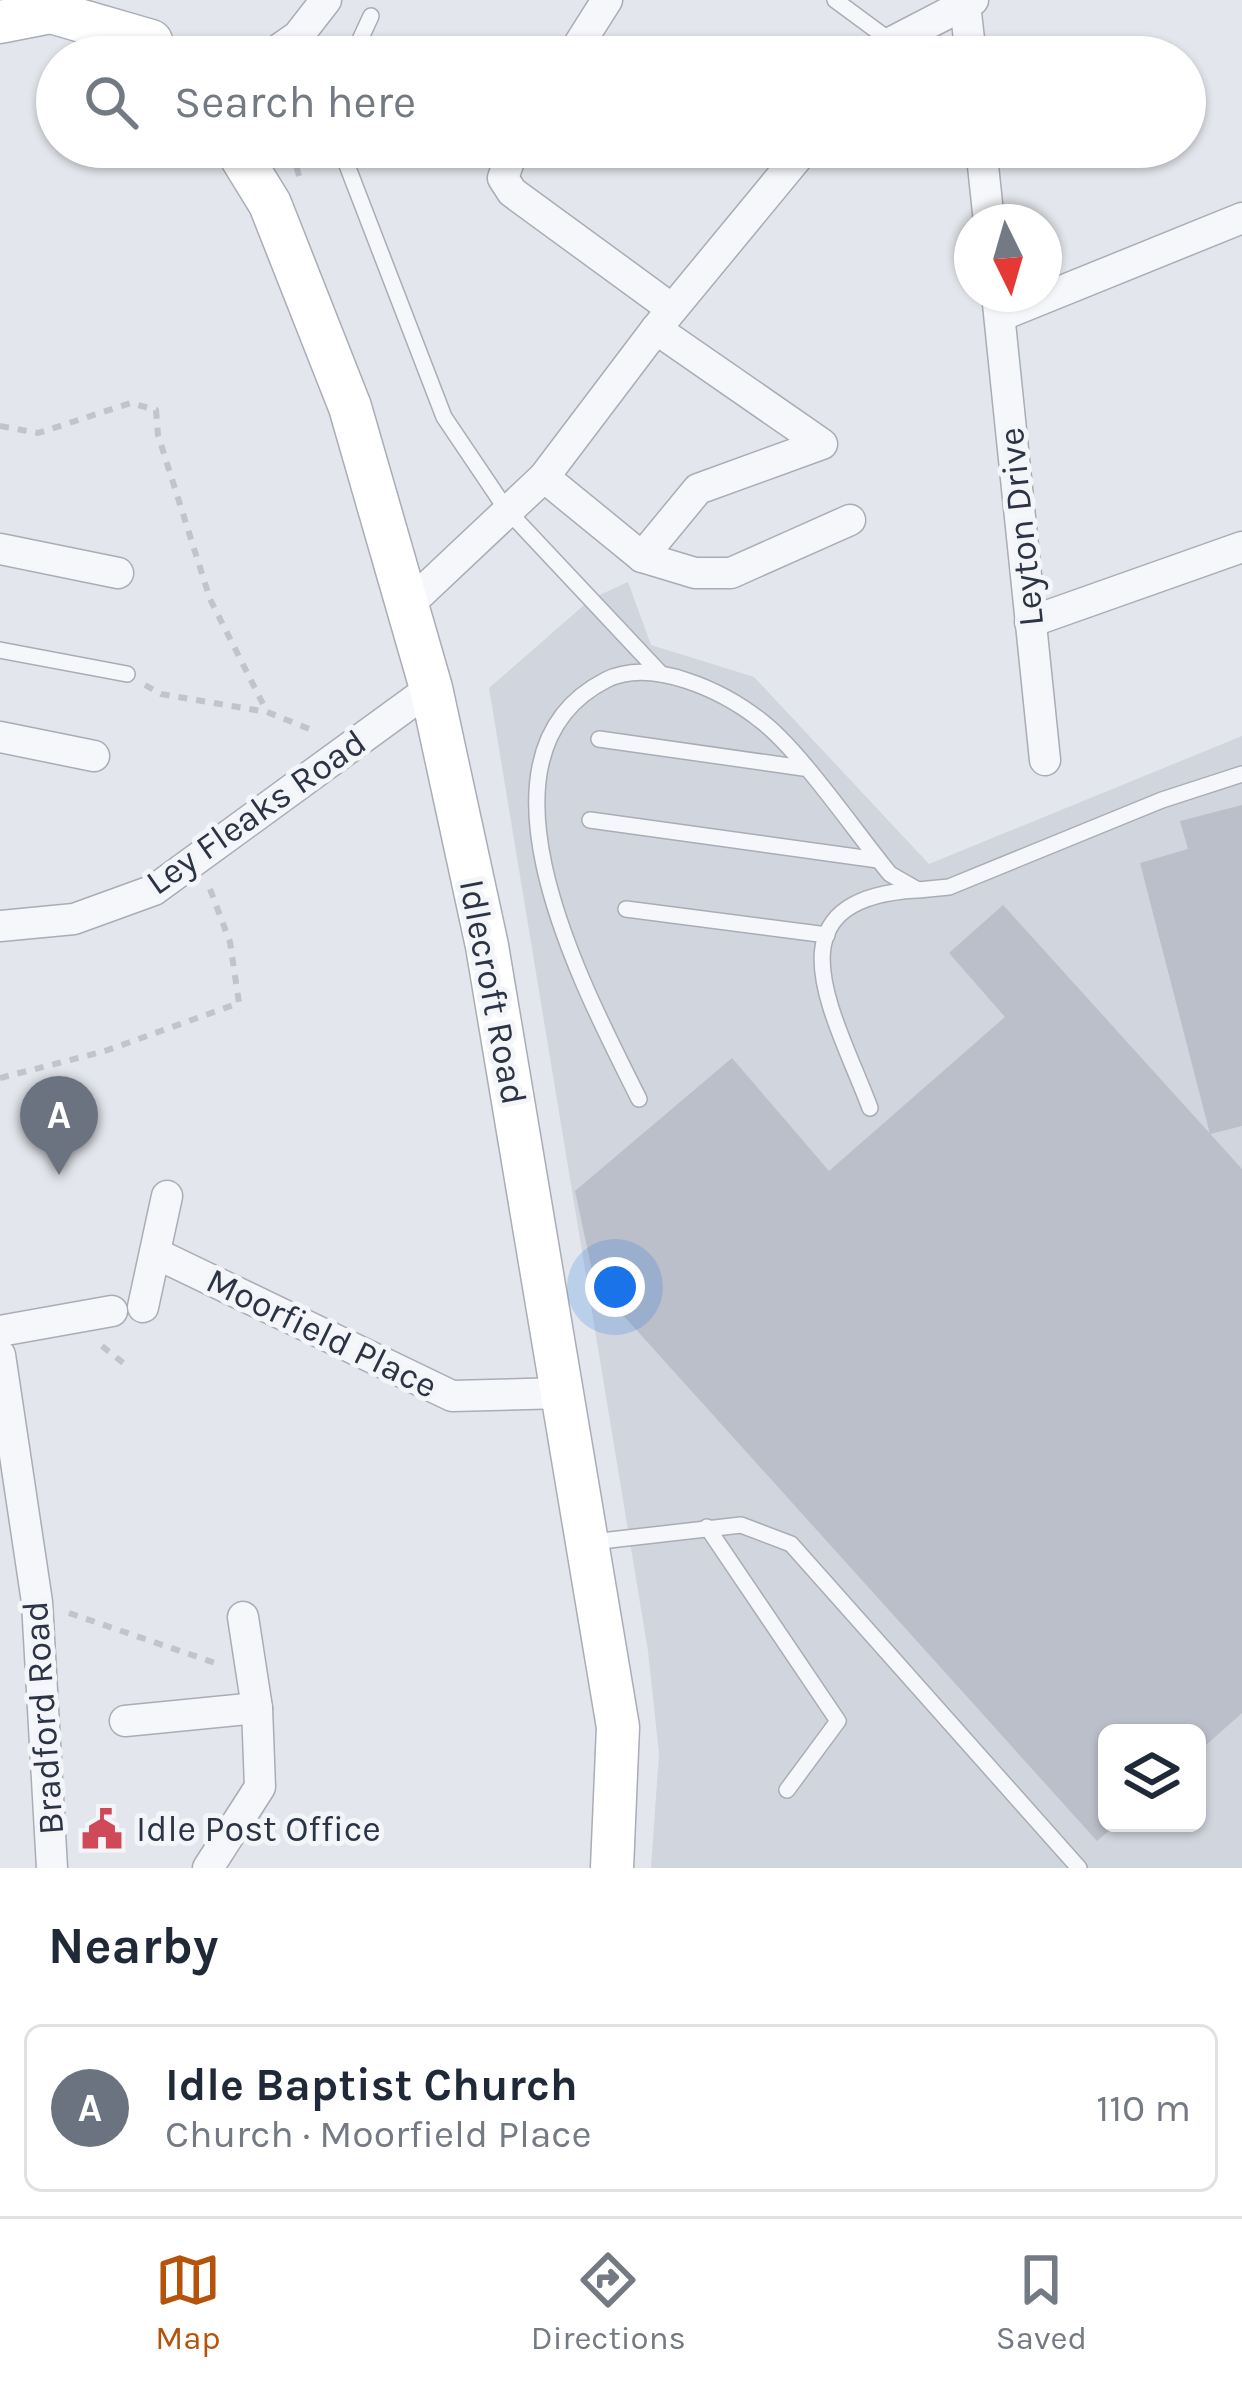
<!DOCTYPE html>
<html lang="en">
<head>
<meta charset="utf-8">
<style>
	:root { --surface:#fff; --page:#f2f2f3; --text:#1f2937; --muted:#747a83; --line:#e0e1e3; --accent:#b45309 }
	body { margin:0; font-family:Karla,sans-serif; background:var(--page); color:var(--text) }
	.controls { position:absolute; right:36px; bottom:36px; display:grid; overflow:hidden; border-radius:18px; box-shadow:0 3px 9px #0004 }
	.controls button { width:108px; height:108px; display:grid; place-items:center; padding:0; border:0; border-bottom:3px solid var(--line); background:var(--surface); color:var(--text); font:60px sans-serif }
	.compass { position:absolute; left:954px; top:204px; width:108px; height:108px; border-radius:50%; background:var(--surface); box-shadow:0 3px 9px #0004; rotate:175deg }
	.you { position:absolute; left:615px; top:1287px; width:42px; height:42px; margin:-30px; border:9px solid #fff; border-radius:50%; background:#1a73e8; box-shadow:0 0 0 18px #1a73e833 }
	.badge { display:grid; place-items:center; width:78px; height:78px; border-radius:50%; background:var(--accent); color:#fff; font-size:39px; font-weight:700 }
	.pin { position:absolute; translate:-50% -99px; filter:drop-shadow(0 3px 6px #0008) }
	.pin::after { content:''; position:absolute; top:63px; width:42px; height:36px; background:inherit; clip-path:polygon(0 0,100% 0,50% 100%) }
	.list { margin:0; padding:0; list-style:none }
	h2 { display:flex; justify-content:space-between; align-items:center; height:156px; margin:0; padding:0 48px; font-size:51px }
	h2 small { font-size:39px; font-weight:400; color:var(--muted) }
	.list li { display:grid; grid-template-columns:78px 1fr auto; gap:36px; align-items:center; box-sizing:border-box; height:168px; margin:0 24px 24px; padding:0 24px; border:3px solid var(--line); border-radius:18px }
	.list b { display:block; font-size:45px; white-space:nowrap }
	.list p { margin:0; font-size:39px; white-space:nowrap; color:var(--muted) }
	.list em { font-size:39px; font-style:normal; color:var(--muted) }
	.icon { flex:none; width:66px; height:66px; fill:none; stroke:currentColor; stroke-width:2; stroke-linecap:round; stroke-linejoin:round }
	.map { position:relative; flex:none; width:1242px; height:1868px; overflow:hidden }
	.search { position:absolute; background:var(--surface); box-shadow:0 3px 9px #0004; left:36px; right:36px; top:36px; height:132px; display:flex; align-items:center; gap:30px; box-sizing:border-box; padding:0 42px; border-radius:66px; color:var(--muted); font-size:45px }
	.sheet { height:348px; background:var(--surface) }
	nav { display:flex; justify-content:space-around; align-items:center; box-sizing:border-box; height:168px; border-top:3px solid var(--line); background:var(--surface); font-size:33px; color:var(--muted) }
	nav a { display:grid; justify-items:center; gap:6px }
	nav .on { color:var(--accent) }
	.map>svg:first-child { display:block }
	.built { fill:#d1d5dd; fill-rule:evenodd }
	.building { fill:#bbbfc9 }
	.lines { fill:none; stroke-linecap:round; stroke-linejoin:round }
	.lane-casing { stroke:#a8adb6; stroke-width:18 }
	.street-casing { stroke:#a8adb6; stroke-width:33 }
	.secondary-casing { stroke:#a8adb6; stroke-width:45 }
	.path { stroke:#c1c4cb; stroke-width:6; stroke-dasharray:9 9; stroke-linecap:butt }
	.lane { stroke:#f6f7fa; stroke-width:15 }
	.street { stroke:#f6f7fa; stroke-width:30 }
	.secondary { stroke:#fff; stroke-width:42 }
	.labels { text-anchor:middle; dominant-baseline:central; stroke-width:10; stroke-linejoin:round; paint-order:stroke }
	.street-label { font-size:36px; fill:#2b3344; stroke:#f3f5f9 }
	.poi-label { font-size:36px; fill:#2b3344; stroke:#f3f5f9; text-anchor:start }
</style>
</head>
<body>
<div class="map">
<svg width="1242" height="1868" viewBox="0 0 1242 1868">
	<rect width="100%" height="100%" fill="#e3e6ec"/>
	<path class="built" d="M 628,582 L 651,645 L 754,677 L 929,864 L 1242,736 L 1242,1868 L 651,1868 L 659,1754 L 648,1651 L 489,688 L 591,599 ZM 1107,1733 L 1197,1733 L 1197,1823 L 1107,1823 Z"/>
	<g class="building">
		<polygon points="1242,805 1242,1126 1210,1134 1140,863 1188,849 1180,821"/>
		<polygon points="1003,905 1242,1169 1242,1713 1197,1753 1197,1733 1107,1733 1107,1823 1118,1823 1097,1841 595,1284 575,1191 732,1058 829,1171 1005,1017 949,953"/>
	</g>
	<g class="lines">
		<g class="lane-casing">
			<g id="lane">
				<polyline points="835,0 892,42"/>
				<polyline points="352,57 371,16"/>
				<polyline points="340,147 444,417 506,509 661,674"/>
				<polyline points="0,650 127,674"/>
				<polyline points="599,739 803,768"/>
				<polyline points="590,820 878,860"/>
				<polyline points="626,909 827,935"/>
				<path d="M 639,1099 C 587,994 457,756 606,680 C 652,657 723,691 760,720 C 799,749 856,833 890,874 L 918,890 L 949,887 L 1162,800 L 1242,774"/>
				<path d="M 870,1108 C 836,1017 762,899 916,890"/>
				<polyline points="707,1527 838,1721 787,1790"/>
				<polyline points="592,1542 741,1525 791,1544 1079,1868"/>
			</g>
		</g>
		<g class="street-casing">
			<g id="street">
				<polyline points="965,4 971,57"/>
				<polyline points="268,57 298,36 326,0"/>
				<polyline points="571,57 607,0"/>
				<polyline points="880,57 892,42 973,0"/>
				<polyline points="514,147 503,178 512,192 672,309"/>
				<polyline points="981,147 989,222"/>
				<polyline points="997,294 1045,760"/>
				<polyline points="1000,316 1242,218"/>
				<polyline points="544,477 642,557 698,489 822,444 656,329"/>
				<polyline points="0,549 118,573"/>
				<polyline points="642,557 695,573 731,573 850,520"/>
				<polyline points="407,606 544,477 656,329 806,147"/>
				<polyline points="1030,622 1242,547"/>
				<polyline points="0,737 94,756"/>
				<polyline points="0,926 74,919 154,890 431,688"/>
				<polyline points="155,1253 452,1396 564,1393"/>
				<polyline points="143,1307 167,1196"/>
				<polyline points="0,1331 112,1311"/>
				<polyline points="0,1355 37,1602 52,1868"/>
				<polyline points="125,1721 257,1708"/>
				<polyline points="208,1868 260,1787 257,1708 243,1617"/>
			</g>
		</g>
		<g class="secondary-casing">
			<g id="secondary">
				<polyline points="0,22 51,12 151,41"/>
				<polyline points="235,147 270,204 350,407 431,688 487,946 618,1727 612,1868"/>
			</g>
		</g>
		<g class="path">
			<polyline points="299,176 294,157 315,151"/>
			<polyline points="0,426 38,433 131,403 156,410 158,435 210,599 267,712"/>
			<polyline points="145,685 161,694 267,712 317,732"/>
			<polyline points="0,1078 105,1051 239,1003 230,942 210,889"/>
			<polyline points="102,1346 127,1366"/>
			<polyline points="69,1613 221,1665"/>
		</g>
		<use href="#lane" class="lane"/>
		<use href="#street" class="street"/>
		<use href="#secondary" class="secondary"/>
	</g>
	<defs>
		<g id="civic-bare" transform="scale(3.24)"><path d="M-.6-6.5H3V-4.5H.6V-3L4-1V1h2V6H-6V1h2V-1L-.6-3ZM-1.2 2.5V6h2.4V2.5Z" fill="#d04959" stroke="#f3f5f9" stroke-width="2.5" paint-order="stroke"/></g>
	</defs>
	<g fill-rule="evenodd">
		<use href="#civic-bare" x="102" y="1829"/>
	</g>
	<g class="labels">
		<g class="street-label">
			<text transform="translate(1021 527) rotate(-96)">Leyton Drive</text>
			<text transform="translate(256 812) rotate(-35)">Ley Fleaks Road</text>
			<text transform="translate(493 992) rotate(79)">Idlecroft Road</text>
			<text transform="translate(322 1333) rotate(26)">Moorfield Place</text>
			<text transform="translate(43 1718) rotate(-94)">Bradford Road</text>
		</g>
		<g class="poi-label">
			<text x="136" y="1829">Idle Post Office</text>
		</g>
	</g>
</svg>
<div class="controls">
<button><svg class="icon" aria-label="layers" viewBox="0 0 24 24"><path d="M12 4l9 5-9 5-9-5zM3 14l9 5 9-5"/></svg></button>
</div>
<svg class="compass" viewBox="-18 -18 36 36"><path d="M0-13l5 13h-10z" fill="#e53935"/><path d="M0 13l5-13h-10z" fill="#747a83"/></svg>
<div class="you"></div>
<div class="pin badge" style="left:59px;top:1175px;background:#6b7280">A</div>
<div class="search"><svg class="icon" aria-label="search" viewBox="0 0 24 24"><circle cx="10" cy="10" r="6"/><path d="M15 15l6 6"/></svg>Search here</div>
</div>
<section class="sheet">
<h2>Nearby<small></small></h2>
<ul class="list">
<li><span class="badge" style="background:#6b7280">A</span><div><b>Idle Baptist Church</b><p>Church · Moorfield Place</p></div><em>110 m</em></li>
</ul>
</section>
<nav>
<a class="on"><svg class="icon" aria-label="map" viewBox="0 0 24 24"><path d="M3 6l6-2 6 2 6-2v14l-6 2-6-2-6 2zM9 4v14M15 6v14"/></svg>Map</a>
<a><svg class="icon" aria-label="directions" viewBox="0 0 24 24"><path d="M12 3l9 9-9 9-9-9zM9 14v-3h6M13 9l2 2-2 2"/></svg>Directions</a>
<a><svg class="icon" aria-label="saved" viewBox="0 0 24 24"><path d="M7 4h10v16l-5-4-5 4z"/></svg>Saved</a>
</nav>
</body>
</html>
